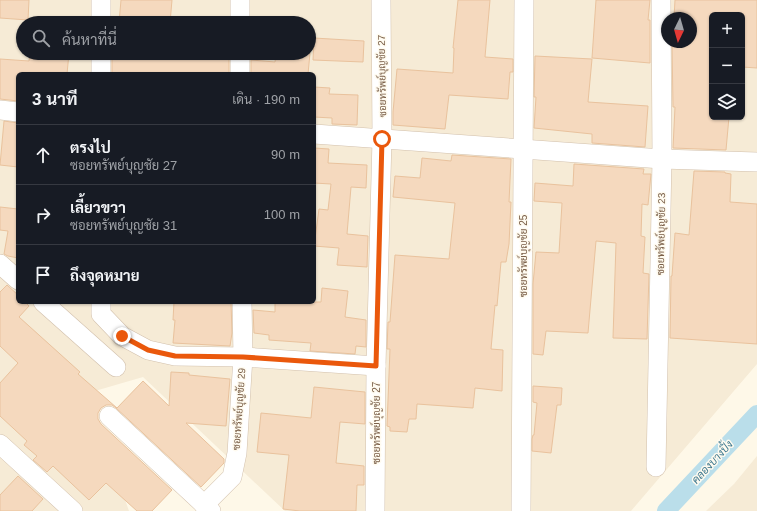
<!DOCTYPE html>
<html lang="th">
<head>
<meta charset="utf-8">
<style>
	:root { --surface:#171b24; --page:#20242c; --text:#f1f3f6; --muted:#9ea1a6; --line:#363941 }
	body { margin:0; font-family:Helvetica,Sarabun,sans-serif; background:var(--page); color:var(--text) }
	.controls { position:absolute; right:12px; top:12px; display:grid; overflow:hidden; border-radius:6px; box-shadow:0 1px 3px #0004 }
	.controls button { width:36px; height:36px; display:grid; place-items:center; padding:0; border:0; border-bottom:1px solid var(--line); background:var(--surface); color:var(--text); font:20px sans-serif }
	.compass { position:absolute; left:661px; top:12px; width:36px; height:36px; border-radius:50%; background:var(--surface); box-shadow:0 1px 3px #0004; rotate:185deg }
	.stop { position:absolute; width:12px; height:12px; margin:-9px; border:3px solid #ea580c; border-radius:50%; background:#fff }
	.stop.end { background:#ea580c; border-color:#fff; box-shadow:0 1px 4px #0008 }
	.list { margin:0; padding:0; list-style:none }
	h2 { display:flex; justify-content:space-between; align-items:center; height:52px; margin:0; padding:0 16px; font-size:17px }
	h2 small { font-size:13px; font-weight:400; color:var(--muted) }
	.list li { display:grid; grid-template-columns:26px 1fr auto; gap:12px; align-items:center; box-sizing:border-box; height:60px; padding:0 16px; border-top:1px solid var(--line) }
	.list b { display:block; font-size:15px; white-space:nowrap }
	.list p { margin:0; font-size:13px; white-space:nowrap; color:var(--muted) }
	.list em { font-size:13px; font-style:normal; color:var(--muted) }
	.icon { flex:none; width:22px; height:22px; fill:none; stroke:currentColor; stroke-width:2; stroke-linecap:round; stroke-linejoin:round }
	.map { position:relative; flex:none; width:757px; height:511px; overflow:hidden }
	.search { position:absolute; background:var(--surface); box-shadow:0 1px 3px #0004; left:16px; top:16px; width:300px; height:44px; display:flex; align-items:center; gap:10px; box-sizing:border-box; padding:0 14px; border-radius:22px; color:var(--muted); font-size:15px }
	.panel { position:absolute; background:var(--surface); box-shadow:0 1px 3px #0004; left:16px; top:72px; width:300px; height:232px; border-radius:6px }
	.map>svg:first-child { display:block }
	.residential { fill:#f6ebd6; fill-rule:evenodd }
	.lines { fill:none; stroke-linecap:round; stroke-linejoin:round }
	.canal { stroke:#badeea; stroke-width:18 }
	.building { fill:#f5d9be; stroke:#e9c29d }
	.street-casing { stroke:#d2c0ac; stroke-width:20 }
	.street { stroke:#fff; stroke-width:19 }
	.route { stroke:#ea580c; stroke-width:5 }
	.labels { text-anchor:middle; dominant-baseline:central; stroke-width:3; stroke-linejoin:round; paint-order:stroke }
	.street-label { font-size:10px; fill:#7b6049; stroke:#fffbf0 }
	.water-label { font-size:11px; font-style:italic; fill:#417a90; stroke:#fffbf0 }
</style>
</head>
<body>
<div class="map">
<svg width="757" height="511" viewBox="0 0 757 511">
	<rect width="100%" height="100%" fill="#fef8e8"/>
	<g class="residential">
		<path d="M 0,0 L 757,0 L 757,364 L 631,511 L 285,511 L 143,377 L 88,393 L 129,511 L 0,511 ZM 712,15 L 742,15 L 742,117 L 712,117 ZM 667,18 L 691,18 L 691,42 L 667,42 ZM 23,23 L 309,23 L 309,53 L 23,53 ZM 18,74 L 314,74 L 314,302 L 18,302 Z"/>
		<polygon points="757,456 757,511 706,511 734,484"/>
	</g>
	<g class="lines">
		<polyline class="canal" points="666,511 757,414"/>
	</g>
	<g class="building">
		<polygon points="0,0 29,0 28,20 0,18"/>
		<polygon points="121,0 172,0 170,23 119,23"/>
		<polygon points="458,0 490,0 485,57 513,59 513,72 510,72 508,99 449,95 445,129 393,125 393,112 397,69 453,73 454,48 453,48"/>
		<polygon points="596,0 650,0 648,20 650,20 650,63 592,58"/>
		<polygon points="675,0 757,0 757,68 742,67 742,15 712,15 712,117 729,117 726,150 673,148 675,107 673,107 672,42 691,42 691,18 674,18"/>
		<polygon points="314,38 364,41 363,62 313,60"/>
		<polygon points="30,53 69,53 67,74 18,74 18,101 0,99 0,59 29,61"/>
		<rect x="112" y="53" width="117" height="21"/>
		<polygon points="276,53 310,53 308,74 251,74 251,60 275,62"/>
		<polygon points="535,56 592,59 588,102 648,106 645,147 592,143 592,134 534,128 536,97 534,97"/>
		<polygon points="314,87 330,88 329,94 358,95 357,125 332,124 332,118 314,117"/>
		<polygon points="4,121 18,123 18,167 0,165"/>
		<polygon points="314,148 329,149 328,163 367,165 366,188 351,187 347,234 368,236 367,267 337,265 339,248 314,246 319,209 328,210 331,184 314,183"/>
		<polygon points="452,155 511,159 509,202 511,202 509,244 506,262 501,262 497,306 495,305 491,349 503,350 502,391 475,388 473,408 417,404 416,419 409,419 407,432 390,431 390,427 387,426 390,349 387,349 388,322 390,322 395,255 449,259 455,203 393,197 395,176 420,178 422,158 451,161"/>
		<polygon points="574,164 644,169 643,174 651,174 648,205 642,204 641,236 645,237 643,273 649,274 647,339 613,338 616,243 596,241 588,333 546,331 543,355 533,354 533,284 536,252 559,253 562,203 534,201 535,183 573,186"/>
		<polygon points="694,171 725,172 725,173 731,174 730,202 757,204 757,344 670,338 671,276 672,276 675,233 689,235"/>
		<polygon points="0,207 18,209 18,258 8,256 4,254 8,231 0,230"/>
		<polygon points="7,285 18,295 18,302 25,302 29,306 19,317 80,372 78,374 117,408 143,381 169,406 171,372 189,373 189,375 230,379 226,426 186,423 224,459 224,463 201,487 116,408 112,405 106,405 101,408 98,413 98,419 101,424 172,490 152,511 137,511 106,483 89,500 53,466 47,472 33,460 37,456 24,445 27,441 0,416 0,383 18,363 0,346 0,292"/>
		<polygon points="322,288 348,291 345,317 366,320 366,347 356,346 355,354 310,351 311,343 269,340 269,335 254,333 253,310 275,312 275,302 321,302"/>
		<polygon points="174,302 231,302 232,333 230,346 173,343 175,320 173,320"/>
		<polygon points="533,386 562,388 561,405 557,405 551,453 532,451 532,439 533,435 534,435 537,403 533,402"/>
		<polygon points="314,387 365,392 365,424 340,422 336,463 364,466 364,485 357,485 356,511 300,511 283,509 289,455 257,452 261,413 311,418"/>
		<polygon points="18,476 43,499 32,511 0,511 0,495"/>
	</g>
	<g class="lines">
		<g class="street-casing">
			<g id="street">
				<polyline points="101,23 101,0"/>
				<polyline points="240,23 240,0"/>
				<polyline points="101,74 101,53"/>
				<polyline points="240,74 240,53"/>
				<polyline points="0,110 18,112"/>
				<polyline points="314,134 662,159 757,162"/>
				<polyline points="0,264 18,280"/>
				<polyline points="43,302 116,367"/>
				<polyline points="101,302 101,314 122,336 148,350 175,356 243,357 376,366"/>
				<polyline points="109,416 211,511"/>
				<polyline points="0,444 73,511"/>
				<polyline points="656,467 662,159 661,0"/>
				<polyline points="204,505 232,477 237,453 243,357 242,302"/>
				<polyline points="375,511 376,366 382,139 381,0"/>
				<polyline points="521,511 524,0"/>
			</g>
		</g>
		<use href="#street" class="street"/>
	</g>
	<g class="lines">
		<polyline class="route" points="122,336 148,350 175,356 243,357 376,366 382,139"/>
	</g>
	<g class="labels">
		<g class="street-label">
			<text transform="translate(382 76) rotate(-91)">ซอยทรัพย์บุญชัย 27</text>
			<text transform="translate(661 234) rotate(-89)">ซอยทรัพย์บุญชัย 23</text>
			<text transform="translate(523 256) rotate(-90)">ซอยทรัพย์บุญชัย 25</text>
			<text transform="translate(239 409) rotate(-86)">ซอยทรัพย์บุญชัย 29</text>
			<text transform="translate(376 423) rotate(-90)">ซอยทรัพย์บุญชัย 27</text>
		</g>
		<g class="water-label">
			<text transform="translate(712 462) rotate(-47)">คลองบางปิ้ง</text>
		</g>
	</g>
</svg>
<div class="controls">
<button>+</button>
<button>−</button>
<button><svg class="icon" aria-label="layers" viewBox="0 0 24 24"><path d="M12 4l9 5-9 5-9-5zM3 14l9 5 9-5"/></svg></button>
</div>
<svg class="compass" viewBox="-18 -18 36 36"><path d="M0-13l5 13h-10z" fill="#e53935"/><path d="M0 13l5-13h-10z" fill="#9ea1a6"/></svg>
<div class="stop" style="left:382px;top:139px"></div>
<div class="stop end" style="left:122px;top:336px"></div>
<div class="search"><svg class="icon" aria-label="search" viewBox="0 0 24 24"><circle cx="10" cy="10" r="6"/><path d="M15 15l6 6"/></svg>ค้นหาที่นี่</div>
<section class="panel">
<h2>3 นาที<small>เดิน · 190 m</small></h2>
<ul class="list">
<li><svg class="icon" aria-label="ahead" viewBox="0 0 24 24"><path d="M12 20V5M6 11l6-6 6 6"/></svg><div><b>ตรงไป</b><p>ซอยทรัพย์บุญชัย 27</p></div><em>90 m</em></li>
<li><svg class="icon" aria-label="right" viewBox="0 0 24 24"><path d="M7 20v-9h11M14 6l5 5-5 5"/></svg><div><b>เลี้ยวขวา</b><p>ซอยทรัพย์บุญชัย 31</p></div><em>100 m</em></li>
<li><svg class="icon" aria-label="arrive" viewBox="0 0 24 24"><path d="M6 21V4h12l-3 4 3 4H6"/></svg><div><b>ถึงจุดหมาย</b></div></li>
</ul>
</section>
</div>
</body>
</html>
